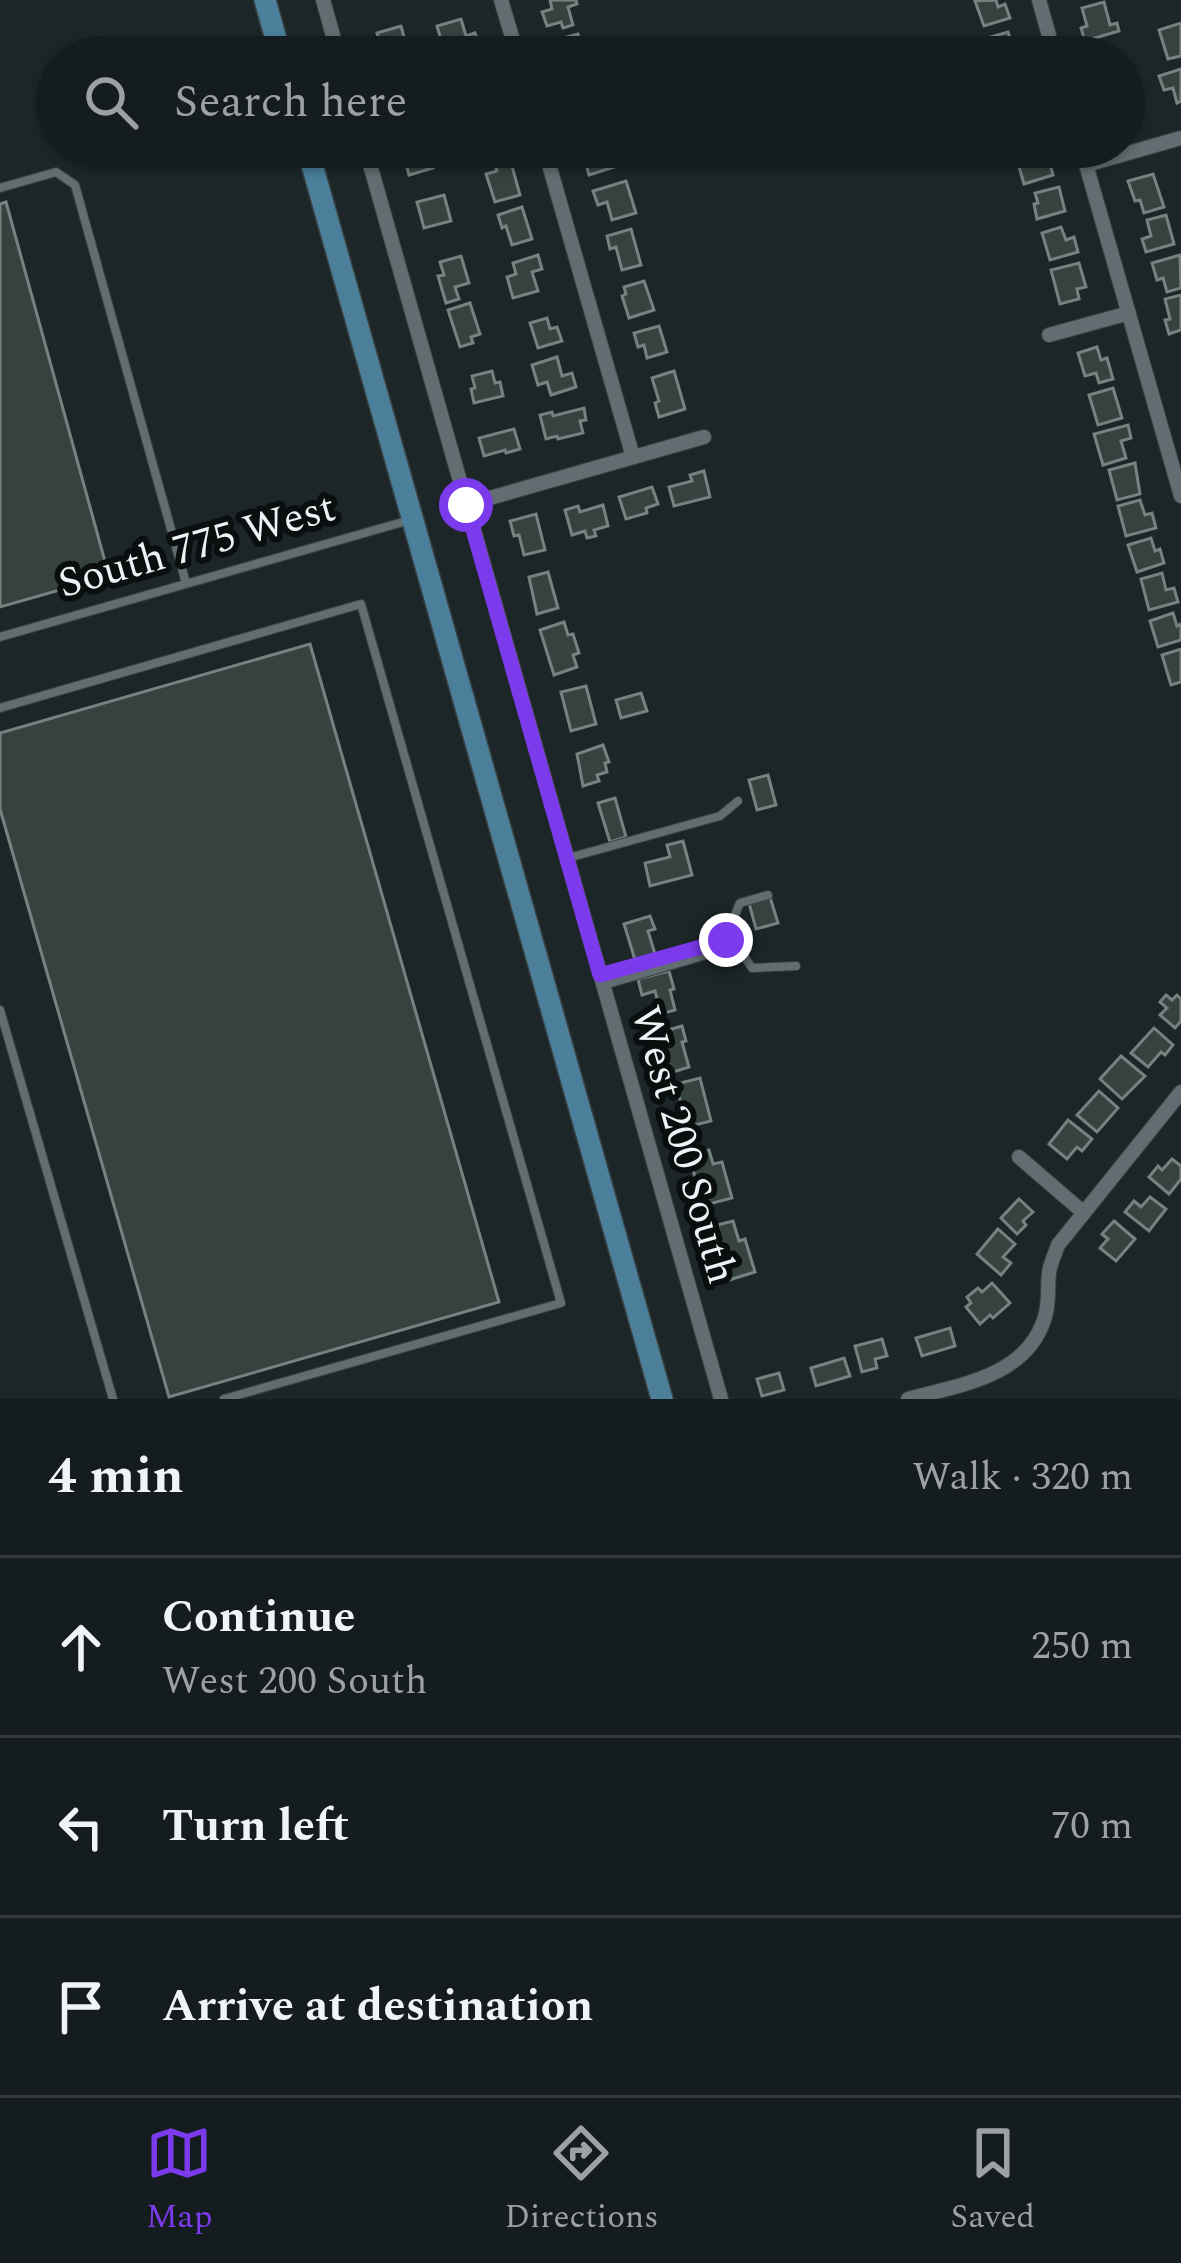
<!DOCTYPE html>
<html lang="en">
<head>
<meta charset="utf-8">
<style>
	:root { --surface:#151c1f; --page:#1e2528; --text:#f1f3f6; --muted:#9da1a4; --line:#343a3d; --accent:#7c3aed }
	body { margin:0; font-family:Spectral,serif; background:var(--page); color:var(--text) }
	.stop { position:absolute; width:36px; height:36px; margin:-27px; border:9px solid #7c3aed; border-radius:50%; background:#fff }
	.stop.end { background:#7c3aed; border-color:#fff; box-shadow:0 3px 12px #0008 }
	.list { margin:0; padding:0; list-style:none }
	h2 { display:flex; justify-content:space-between; align-items:center; height:156px; margin:0; padding:0 48px; font-size:51px }
	h2 small { font-size:39px; font-weight:400; color:var(--muted) }
	.list li { display:grid; grid-template-columns:78px 1fr auto; gap:36px; align-items:center; box-sizing:border-box; height:180px; padding:0 48px; border-top:3px solid var(--line) }
	.list b { display:block; font-size:45px; white-space:nowrap }
	.list p { margin:0; font-size:39px; white-space:nowrap; color:var(--muted) }
	.list em { font-size:39px; font-style:normal; color:var(--muted) }
	.icon { flex:none; width:66px; height:66px; fill:none; stroke:currentColor; stroke-width:2; stroke-linecap:round; stroke-linejoin:round }
	.map { position:relative; flex:none; width:1181px; height:1399px; overflow:hidden }
	.search { position:absolute; background:var(--surface); box-shadow:0 3px 9px #0004; left:36px; right:36px; top:36px; height:132px; display:flex; align-items:center; gap:30px; box-sizing:border-box; padding:0 42px; border-radius:66px; color:var(--muted); font-size:45px }
	.sheet { height:696px; background:var(--surface) }
	nav { display:flex; justify-content:space-around; align-items:center; box-sizing:border-box; height:168px; border-top:3px solid var(--line); background:var(--surface); font-size:33px; color:var(--muted) }
	nav a { display:grid; justify-items:center; gap:6px }
	nav .on { color:var(--accent) }
	.map>svg:first-child { display:block }
	.building { fill:#364240; stroke:#758280; stroke-width:3 }
	.lines { fill:none; stroke-linecap:round; stroke-linejoin:round }
	.service-casing { stroke:#394143; stroke-width:10 }
	.minor-casing { stroke:#394143; stroke-width:16 }
	.primary-casing { stroke:#394143; stroke-width:24 }
	.service { stroke:#616d70; stroke-width:8 }
	.minor { stroke:#616d70; stroke-width:14 }
	.primary { stroke:#4b7f9a; stroke-width:21 }
	.route { stroke:#7c3aed; stroke-width:15 }
	.labels { text-anchor:middle; dominant-baseline:central; stroke-width:12; stroke-linejoin:round; paint-order:stroke }
	.street-label { font-size:42px; fill:#ecf3f4; stroke:#0a0e0f }
</style>
</head>
<body>
<div class="map">
<svg width="1181" height="1399" viewBox="0 0 1181 1399">
	<rect width="100%" height="100%" fill="#1c2629"/>
	<g class="building">
		<polygon points="550,0 576,0 577,4 568,7 573,25 563,28 561,22 547,26 542,12 552,9"/>
		<polygon points="996,0 998,7 1005,4 1010,18 984,26 975,1"/>
		<polygon points="1104,2 1110,25 1117,23 1119,31 1085,41 1081,28 1087,26 1082,8"/>
		<polygon points="461,19 466,36 475,33 480,48 446,57 437,26"/>
		<polygon points="1181,23 1181,56 1168,59 1159,30"/>
		<polygon points="401,26 409,55 378,57 375,48 381,46 377,33"/>
		<polygon points="1008,32 1014,50 1019,49 1022,57 993,57 987,38"/>
		<polygon points="578,34 584,57 560,57 555,40"/>
		<polygon points="1181,69 1181,101 1177,103 1173,88 1164,90 1159,76"/>
		<polygon points="402,147 428,147 433,168 409,175"/>
		<polygon points="591,147 618,147 620,152 610,155 614,167 589,175 585,160 594,157"/>
		<polygon points="1039,149 1043,162 1049,160 1053,175 1024,184 1016,156"/>
		<polygon points="510,159 520,195 495,202 486,174 497,171 495,164"/>
		<polygon points="1153,174 1164,207 1144,213 1140,200 1135,201 1128,181"/>
		<polygon points="626,181 636,213 612,220 607,202 598,205 593,191"/>
		<polygon points="1059,187 1065,211 1037,219 1034,204 1038,203 1035,193"/>
		<polygon points="444,195 451,221 424,228 417,202"/>
		<polygon points="6,202 109,576 0,607 0,204"/>
		<polygon points="522,207 532,239 512,245 506,226 502,228 498,215"/>
		<polygon points="1166,215 1174,244 1146,252 1142,239 1151,236 1147,220"/>
		<polygon points="1061,227 1066,240 1074,237 1078,252 1050,260 1042,233"/>
		<polygon points="631,229 641,265 622,270 616,247 610,249 607,236"/>
		<polygon points="538,255 542,269 532,272 538,291 513,298 507,277 516,274 513,263"/>
		<polygon points="1180,255 1181,288 1167,292 1163,278 1157,280 1152,263"/>
		<polygon points="461,256 469,283 455,287 459,299 446,303 438,276 444,275 440,262"/>
		<polygon points="1079,263 1086,287 1077,289 1079,299 1060,304 1051,270"/>
		<polygon points="644,281 654,310 629,318 622,296 626,294 624,287"/>
		<polygon points="1181,295 1181,330 1169,334 1165,320 1170,319 1165,299"/>
		<polygon points="470,303 480,334 471,337 473,343 460,347 448,310"/>
		<polygon points="547,318 550,329 557,327 562,341 538,348 530,323"/>
		<polygon points="659,326 667,352 647,358 644,345 638,347 634,333"/>
		<polygon points="1097,347 1101,360 1107,358 1113,379 1099,383 1096,373 1085,376 1078,353"/>
		<polygon points="557,357 562,376 572,373 576,387 551,395 547,382 538,385 532,365"/>
		<polygon points="492,371 495,383 500,382 503,396 474,403 471,389 475,388 472,376"/>
		<polygon points="674,371 685,409 659,417 655,403 659,401 652,378"/>
		<polygon points="1113,388 1122,418 1098,425 1089,395"/>
		<polygon points="584,408 586,420 580,421 583,433 558,439 557,436 546,439 540,415 552,412 553,416"/>
		<polygon points="1128,425 1131,438 1121,441 1126,458 1103,465 1094,434"/>
		<polygon points="514,429 520,449 506,453 505,450 484,456 479,438"/>
		<polygon points="1135,463 1140,494 1117,500 1109,470"/>
		<polygon points="704,471 710,497 674,506 669,487 692,481 690,475"/>
		<polygon points="652,487 658,504 646,508 647,513 626,519 619,497"/>
		<polygon points="1140,500 1145,515 1152,513 1156,528 1126,536 1118,506"/>
		<polygon points="603,505 608,526 594,530 596,536 587,538 585,531 572,535 565,510 578,506 580,512"/>
		<polygon points="536,514 545,550 524,555 519,535 514,536 510,521"/>
		<polygon points="1151,538 1155,551 1160,549 1164,563 1137,572 1128,545"/>
		<polygon points="548,572 558,608 537,614 529,577"/>
		<polygon points="1162,573 1166,590 1174,588 1178,602 1149,610 1141,579"/>
		<polygon points="1173,613 1177,626 1181,624 1181,640 1158,647 1150,621"/>
		<polygon points="564,622 568,635 573,634 579,653 573,655 577,667 554,675 540,630"/>
		<polygon points="310,644 499,1302 169,1397 0,809 0,733"/>
		<polygon points="1181,649 1181,682 1171,685 1162,655"/>
		<polygon points="586,686 596,724 571,731 561,692"/>
		<polygon points="641,693 647,711 621,718 616,700"/>
		<polygon points="603,745 609,762 605,763 607,772 597,775 599,781 583,786 577,754"/>
		<polygon points="768,775 776,805 757,810 749,780"/>
		<polygon points="615,798 626,837 610,842 598,803"/>
		<polygon points="683,841 692,875 650,886 645,863 670,857 667,845"/>
		<polygon points="770,897 778,923 756,929 749,903"/>
		<polygon points="650,916 655,929 648,931 655,954 635,960 624,924"/>
		<polygon points="669,971 674,989 670,990 675,1010 661,1014 655,991 642,995 638,979"/>
		<polygon points="1166,995 1172,1000 1177,995 1181,999 1181,1021 1175,1028 1160,1015 1167,1008 1160,1002"/>
		<polygon points="682,1026 686,1041 682,1042 689,1067 667,1074 655,1034"/>
		<polygon points="1154,1028 1173,1045 1165,1055 1161,1052 1148,1067 1131,1053"/>
		<polygon points="1121,1056 1145,1076 1122,1099 1100,1079"/>
		<polygon points="700,1078 711,1121 687,1127 676,1084"/>
		<polygon points="1099,1091 1118,1108 1097,1132 1077,1115"/>
		<polygon points="1068,1120 1092,1139 1082,1151 1077,1147 1067,1159 1049,1144"/>
		<polygon points="709,1150 713,1164 722,1162 732,1198 709,1204 705,1190 699,1192 689,1155"/>
		<polygon points="1172,1159 1181,1166 1181,1179 1169,1194 1149,1177 1158,1166 1162,1170"/>
		<polygon points="1150,1197 1166,1209 1149,1231 1125,1212 1134,1201 1141,1207"/>
		<polygon points="1019,1199 1033,1212 1023,1221 1026,1225 1017,1234 1001,1218"/>
		<polygon points="733,1221 739,1241 745,1239 755,1272 729,1280 713,1226"/>
		<polygon points="1114,1221 1135,1239 1116,1261 1100,1248 1108,1239 1102,1234"/>
		<polygon points="998,1229 1015,1244 1003,1257 1011,1263 1001,1275 977,1254"/>
		<polygon points="992,1283 1010,1303 993,1318 990,1315 980,1324 966,1307 971,1303 967,1297 978,1288 982,1292"/>
		<polygon points="950,1328 955,1346 922,1356 916,1338"/>
		<polygon points="882,1339 887,1356 875,1359 877,1368 862,1372 855,1346"/>
		<polygon points="844,1358 850,1376 816,1386 811,1368"/>
		<polygon points="779,1373 784,1390 762,1396 757,1379"/>
	</g>
	<g class="lines">
		<g class="service-casing">
			<g id="service">
				<polyline points="0,188 56,172 75,185 186,583"/>
				<polyline points="0,637 410,520"/>
				<polyline points="0,708 361,604 561,1303 224,1399"/>
				<polyline points="568,858 720,816 738,801"/>
				<path d="M 601,975 L 726,940 C 734,928 733,916 740,903 L 768,895"/>
				<polyline points="604,985 737,946 752,968 796,966"/>
				<polyline points="0,1010 113,1399"/>
			</g>
		</g>
		<g class="minor-casing">
			<g id="minor">
				<polyline points="323,0 339,57"/>
				<polyline points="501,0 518,57"/>
				<polyline points="1039,0 1055,57"/>
				<polyline points="365,147 721,1399"/>
				<polyline points="544,147 633,457"/>
				<polyline points="1081,147 1181,496"/>
				<polyline points="1086,165 1181,138"/>
				<polyline points="1049,335 1129,313"/>
				<polyline points="465,505 704,437"/>
				<polyline points="1019,1157 1084,1213"/>
				<path d="M 908,1399 C 959,1385 1025,1377 1044,1320 C 1050,1304 1047,1289 1049,1273 C 1050,1264 1055,1254 1058,1245 L 1181,1092"/>
			</g>
		</g>
		<g class="primary-casing">
			<g id="primary">
				<polyline points="265,0 281,57"/>
				<polyline points="307,147 662,1399"/>
			</g>
		</g>
		<use href="#service" class="service"/>
		<use href="#minor" class="minor"/>
		<use href="#primary" class="primary"/>
	</g>
	<g class="lines">
		<polyline class="route" points="466,505 600,975 726,940"/>
	</g>
	<g class="labels">
		<g class="street-label">
			<text transform="translate(197 546) rotate(-16)">South 775 West</text>
			<text transform="translate(683 1145) rotate(74)">West 200 South</text>
		</g>
	</g>
</svg>
<div class="stop" style="left:466px;top:505px"></div>
<div class="stop end" style="left:726px;top:940px"></div>
<div class="search"><svg class="icon" aria-label="search" viewBox="0 0 24 24"><circle cx="10" cy="10" r="6"/><path d="M15 15l6 6"/></svg>Search here</div>
</div>
<section class="sheet">
<h2>4 min<small>Walk · 320 m</small></h2>
<ul class="list">
<li><svg class="icon" aria-label="ahead" viewBox="0 0 24 24"><path d="M12 20V5M6 11l6-6 6 6"/></svg><div><b>Continue</b><p>West 200 South</p></div><em>250 m</em></li>
<li><svg class="icon" aria-label="left" viewBox="0 0 24 24"><path d="M17 20v-9H6M10 6l-5 5 5 5"/></svg><div><b>Turn left</b></div><em>70 m</em></li>
<li><svg class="icon" aria-label="arrive" viewBox="0 0 24 24"><path d="M6 21V4h12l-3 4 3 4H6"/></svg><div><b>Arrive at destination</b></div></li>
</ul>
</section>
<nav>
<a class="on"><svg class="icon" aria-label="map" viewBox="0 0 24 24"><path d="M3 6l6-2 6 2 6-2v14l-6 2-6-2-6 2zM9 4v14M15 6v14"/></svg>Map</a>
<a><svg class="icon" aria-label="directions" viewBox="0 0 24 24"><path d="M12 3l9 9-9 9-9-9zM9 14v-3h6M13 9l2 2-2 2"/></svg>Directions</a>
<a><svg class="icon" aria-label="saved" viewBox="0 0 24 24"><path d="M7 4h10v16l-5-4-5 4z"/></svg>Saved</a>
</nav>
</body>
</html>
